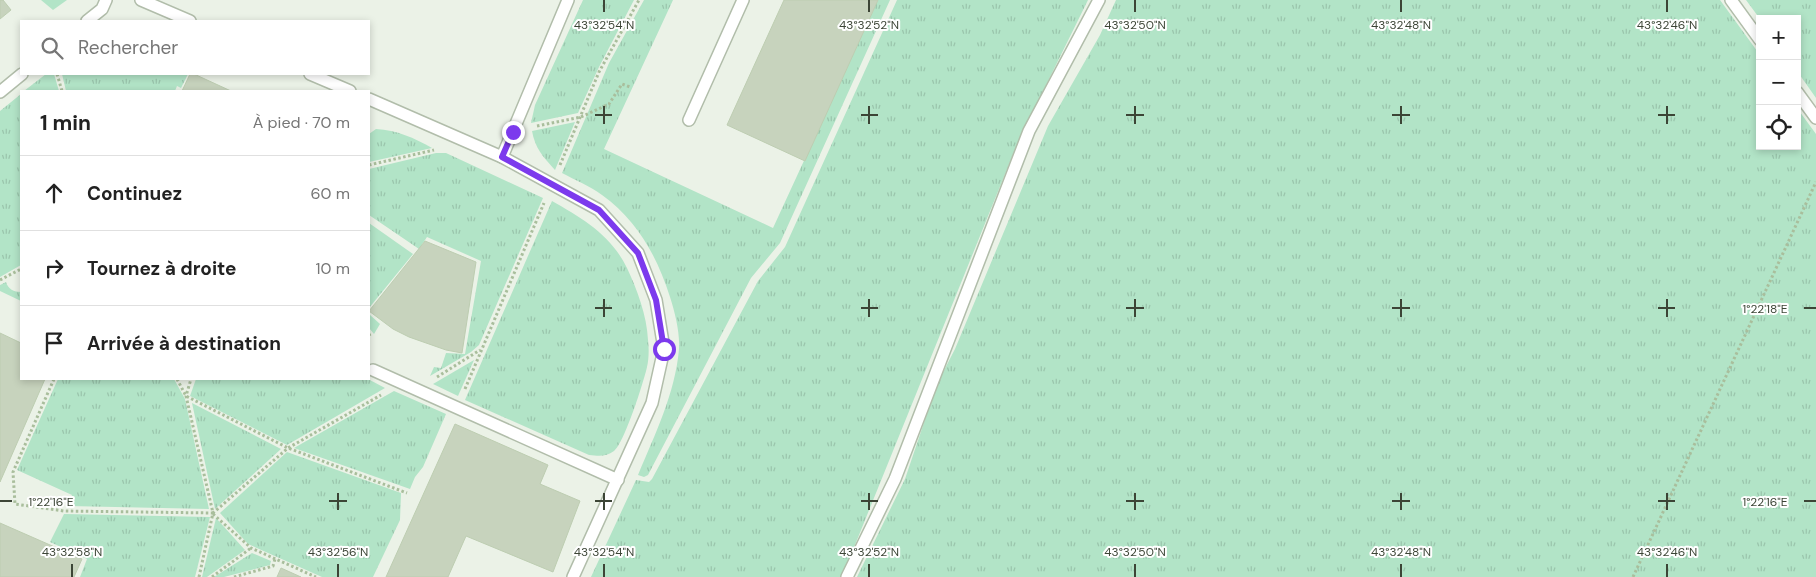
<!DOCTYPE html>
<html lang="fr">
<head>
<meta charset="utf-8">
<style>
	:root { --surface:#fff; --page:#f2f2f2; --text:#222; --muted:#767676; --line:#e0e0e0 }
	body { margin:0; font-family:"DM Sans",sans-serif; background:var(--page); color:var(--text) }
	.controls { position:absolute; right:15px; top:15px; display:grid; overflow:hidden; border-radius:0px; box-shadow:0 2px 8px #0003 }
	.controls button { width:45px; height:45px; display:grid; place-items:center; padding:0; border:0; border-bottom:1px solid var(--line); background:var(--surface); color:var(--text); font:25px sans-serif }
	.stop { position:absolute; width:15px; height:15px; margin:-11px; border:4px solid #7c3aed; border-radius:50%; background:#fff }
	.stop.end { background:#7c3aed; border-color:#fff; box-shadow:0 1px 5px #0008 }
	.list { margin:0; padding:0; list-style:none }
	h2 { display:flex; justify-content:space-between; align-items:center; height:65px; margin:0; padding:0 20px; font-size:21px }
	h2 small { font-size:16px; font-weight:400; color:var(--muted) }
	.list li { display:grid; grid-template-columns:32px 1fr auto; gap:15px; align-items:center; box-sizing:border-box; height:75px; padding:0 20px; border-top:1px solid var(--line) }
	.list b { display:block; font-size:19px; white-space:nowrap }
	.list em { font-size:16px; font-style:normal; color:var(--muted) }
	.icon { flex:none; width:28px; height:28px; fill:none; stroke:currentColor; stroke-width:2; stroke-linecap:round; stroke-linejoin:round }
	.map { position:relative; flex:none; width:1816px; height:577px; overflow:hidden }
	.search { position:absolute; background:var(--surface); box-shadow:0 2px 8px #0003; left:20px; top:20px; width:350px; height:55px; display:flex; align-items:center; gap:12px; box-sizing:border-box; padding:0 18px; border-radius:0px; color:var(--muted); font-size:19px }
	.panel { position:absolute; background:var(--surface); box-shadow:0 2px 8px #0003; left:20px; top:90px; width:350px; height:290px; border-radius:0px }
	.map>svg:first-child { display:block }
	.grass { fill:url(#grass-tufts) }
	.building { fill:#c7d3bd; stroke:#bdcdb1 }
	.lines { fill:none; stroke-linecap:round; stroke-linejoin:round }
	.service-casing { stroke:#b1bdaa; stroke-width:14 }
	.path { stroke:#a9be9c; stroke-width:3; stroke-dasharray:2.5 2.5; stroke-linecap:butt }
	.service { stroke:#fff; stroke-width:11 }
	.route { stroke:#7c3aed; stroke-width:6 }
	.ticks { fill:none; stroke:#3c4536; stroke-width:2 }
	.ticks-label { font-size:12px; text-anchor:middle; fill:#3c4536; stroke:#fff; stroke-width:4; stroke-linejoin:round; paint-order:stroke }
</style>
</head>
<body>
<div class="map">
<svg width="1816" height="577" viewBox="0 0 1816 577">
	<defs>
		<pattern id="grass-tufts" width="24" height="20" patternUnits="userSpaceOnUse" patternTransform="scale(1.25)"><rect width="24" height="20" fill="#b2e4c7"/><path d="M3 7l-1-3M5 7V3M7 7l1-3M15 17l-1-3M17 17v-4M19 17l1-3" fill="none" stroke="#9ac5ac"/></pattern>
	</defs>
	<rect width="100%" height="100%" fill="#ebf2e7"/>
	<g class="grass">
		<polygon points="41,0 67,0 53,10"/>
		<polygon points="583,0 634,0 599,67 578,113 531,123 535,105"/>
		<path d="M 644,0 L 673,0 L 604,149 L 773,228 L 878,0 L 890,0 L 780,243 L 751,278 L 648,475 L 644,477 L 638,475 C 655,434 675,394 679,349 C 680,332 675,313 670,297 C 657,256 637,220 602,195 C 590,186 575,180 562,173 L 609,63 Z"/>
		<polygon points="897,0 1088,0 1018,142 842,577 591,577 636,480 649,482 652,479 758,281 785,247"/>
		<polygon points="1116,0 1720,0 1760,55 1760,146 1797,146 1797,108 1816,134 1816,577 857,577 905,479 937,384 955,349 1048,126 1100,35"/>
		<polygon points="1746,0 1816,0 1816,98 1797,71 1797,19 1760,19"/>
		<polygon points="46,74 54,74 59,91 24,91"/>
		<polygon points="62,74 188,74 181,88 177,86 175,91 66,91"/>
		<polygon points="21,94 21,265 0,277 0,111"/>
		<path d="M 575,122 L 555,170 C 543,157 535,148 532,131 Z"/>
		<path d="M 376,129 C 397,130 414,138 432,148 L 369,162 L 369,134 Z"/>
		<polygon points="436,153 446,153 543,198 479,345 471,352 430,376 434,367 441,368 446,353 465,354 481,261 427,237 419,249 369,215 369,169"/>
		<path d="M 552,201 C 582,218 611,235 627,268 C 637,289 647,316 648,340 C 649,348 649,359 647,367 C 644,381 624,444 614,451 C 606,457 599,456 589,455 L 465,400 Z"/>
		<polygon points="369,223 413,254 369,308"/>
		<path d="M 6,282 C 8,289 14,292 21,292 L 21,301 L 0,291 L 0,285 Z"/>
		<polygon points="369,314 380,324 374,334 369,328"/>
		<polygon points="474,360 458,396 433,384"/>
		<polygon points="58,379 174,379 185,399 209,509 68,506 72,495 17,470"/>
		<polygon points="196,379 368,379 385,388 287,445 190,396"/>
		<polygon points="394,391 446,414 423,467 415,477 410,489 294,448"/>
		<polygon points="192,403 281,449 215,509"/>
		<polygon points="287,452 401,493 400,520 373,577 322,577 248,544 220,513"/>
		<polygon points="64,514 210,517 195,577 80,577 87,559 50,542"/>
		<polygon points="216,518 245,550 207,577 202,577"/>
		<polygon points="252,553 271,561 270,565 224,577 214,577"/>
	</g>
	<g class="building">
		<polygon points="0,0 3,0 11,10 0,19"/>
		<polygon points="784,0 878,0 805,161 727,125"/>
		<polygon points="190,74 194,74 231,91 182,91"/>
		<polygon points="425,241 476,262 462,353 446,350 409,337 393,329 369,311"/>
		<polygon points="0,333 21,343 21,379 45,379 0,482"/>
		<polygon points="455,424 548,465 540,484 580,501 553,572 466,536 448,577 386,577"/>
		<polygon points="0,523 82,559 74,577 0,577"/>
		<polygon points="281,568 301,577 277,577"/>
	</g>
	<g class="lines">
		<g class="service-casing">
			<g id="service">
				<polyline points="141,0 190,21"/>
				<polyline points="1731,0 1760,40"/>
				<polyline points="87,21 102,9 106,0"/>
				<polyline points="310,74 350,91"/>
				<polyline points="0,92 22,74"/>
				<polyline points="1797,92 1816,118"/>
				<polyline points="369,99 502,157 599,210 638,253 656,300 664,349 652,403 573,577"/>
				<polyline points="689,120 743,0"/>
				<polyline points="502,157 568,0"/>
				<polyline points="373,370 618,480"/>
				<polyline points="847,577 895,479 1029,131 1099,0"/>
			</g>
		</g>
		<g class="path">
			<polyline points="57,74 62,91"/>
			<polyline points="537,126 581,117 609,104 622,84 630,87"/>
			<polyline points="369,165 434,150"/>
			<polyline points="560,165 599,72 639,0"/>
			<polyline points="0,280 21,269"/>
			<polyline points="369,334 370,336"/>
			<polyline points="437,377 480,350"/>
			<polyline points="54,379 13,472 15,504 64,511 213,513 186,396 191,379"/>
			<polyline points="177,379 186,396 288,448 407,493"/>
			<polyline points="465,389 544,203"/>
			<polyline points="213,514 251,548 316,577"/>
			<polyline points="199,577 213,513 288,448 381,395"/>
			<polyline points="212,577 251,548"/>
			<polyline points="234,577 273,566 275,559"/>
			<polyline points="1633,577 1816,182"/>
		</g>
		<use href="#service" class="service"/>
	</g>
	<g class="lines">
		<polyline class="route" points="513,132 502,157 599,210 638,253 656,300 664,349"/>
	</g>
	<path class="ticks" d="M 604,0 L 604,12M 869,0 L 869,12M 1135,0 L 1135,12M 1401,0 L 1401,12M 1667,0 L 1667,12M 604,106 L 604,124M 869,106 L 869,124M 1135,106 L 1135,124M 1401,106 L 1401,124M 1667,106 L 1667,124M 595,115 L 612,115M 861,115 L 878,115M 1126,115 L 1144,115M 1392,115 L 1410,115M 1658,115 L 1675,115M 604,299 L 604,317M 869,299 L 869,317M 1135,299 L 1135,317M 1401,299 L 1401,317M 1667,299 L 1667,317M 595,308 L 612,308M 861,308 L 878,308M 1126,308 L 1144,308M 1392,308 L 1410,308M 1658,308 L 1675,308M 1804,308 L 1816,308M 338,493 L 338,510M 604,493 L 604,510M 869,493 L 869,510M 1135,493 L 1135,510M 1401,493 L 1401,510M 1667,493 L 1667,510M 0,501 L 12,501M 329,501 L 347,501M 595,501 L 612,501M 861,501 L 878,501M 1126,501 L 1144,501M 1392,501 L 1410,501M 1658,501 L 1675,501M 1804,501 L 1816,501M 72,564 L 72,577M 338,564 L 338,577M 604,564 L 604,577M 869,564 L 869,577M 1135,564 L 1135,577M 1401,564 L 1401,577M 1667,564 L 1667,577"/>
	<g class="ticks-label">
		<text x="604" y="29">43°32'54"N</text>
		<text x="869" y="29">43°32'52"N</text>
		<text x="1135" y="29">43°32'50"N</text>
		<text x="1401" y="29">43°32'48"N</text>
		<text x="1667" y="29">43°32'46"N</text>
		<text x="1765" y="313">1°22'18"E</text>
		<text x="1765" y="506">1°22'16"E</text>
		<text x="51" y="506">1°22'16"E</text>
		<text x="72" y="556">43°32'58"N</text>
		<text x="338" y="556">43°32'56"N</text>
		<text x="604" y="556">43°32'54"N</text>
		<text x="869" y="556">43°32'52"N</text>
		<text x="1135" y="556">43°32'50"N</text>
		<text x="1401" y="556">43°32'48"N</text>
		<text x="1667" y="556">43°32'46"N</text>
	</g>
</svg>
<div class="controls">
<button>+</button>
<button>−</button>
<button><svg class="icon" aria-label="locate" viewBox="0 0 24 24"><circle cx="12" cy="12" r="6"/><path d="M12 2v4M12 18v4M2 12h4M18 12h4"/></svg></button>
</div>
<div class="stop" style="left:664px;top:349px"></div>
<div class="stop end" style="left:513px;top:132px"></div>
<div class="search"><svg class="icon" aria-label="search" viewBox="0 0 24 24"><circle cx="10" cy="10" r="6"/><path d="M15 15l6 6"/></svg>Rechercher</div>
<section class="panel">
<h2>1 min<small>À pied · 70 m</small></h2>
<ul class="list">
<li><svg class="icon" aria-label="ahead" viewBox="0 0 24 24"><path d="M12 20V5M6 11l6-6 6 6"/></svg><div><b>Continuez</b></div><em>60 m</em></li>
<li><svg class="icon" aria-label="right" viewBox="0 0 24 24"><path d="M7 20v-9h11M14 6l5 5-5 5"/></svg><div><b>Tournez à droite</b></div><em>10 m</em></li>
<li><svg class="icon" aria-label="arrive" viewBox="0 0 24 24"><path d="M6 21V4h12l-3 4 3 4H6"/></svg><div><b>Arrivée à destination</b></div></li>
</ul>
</section>
</div>
</body>
</html>
